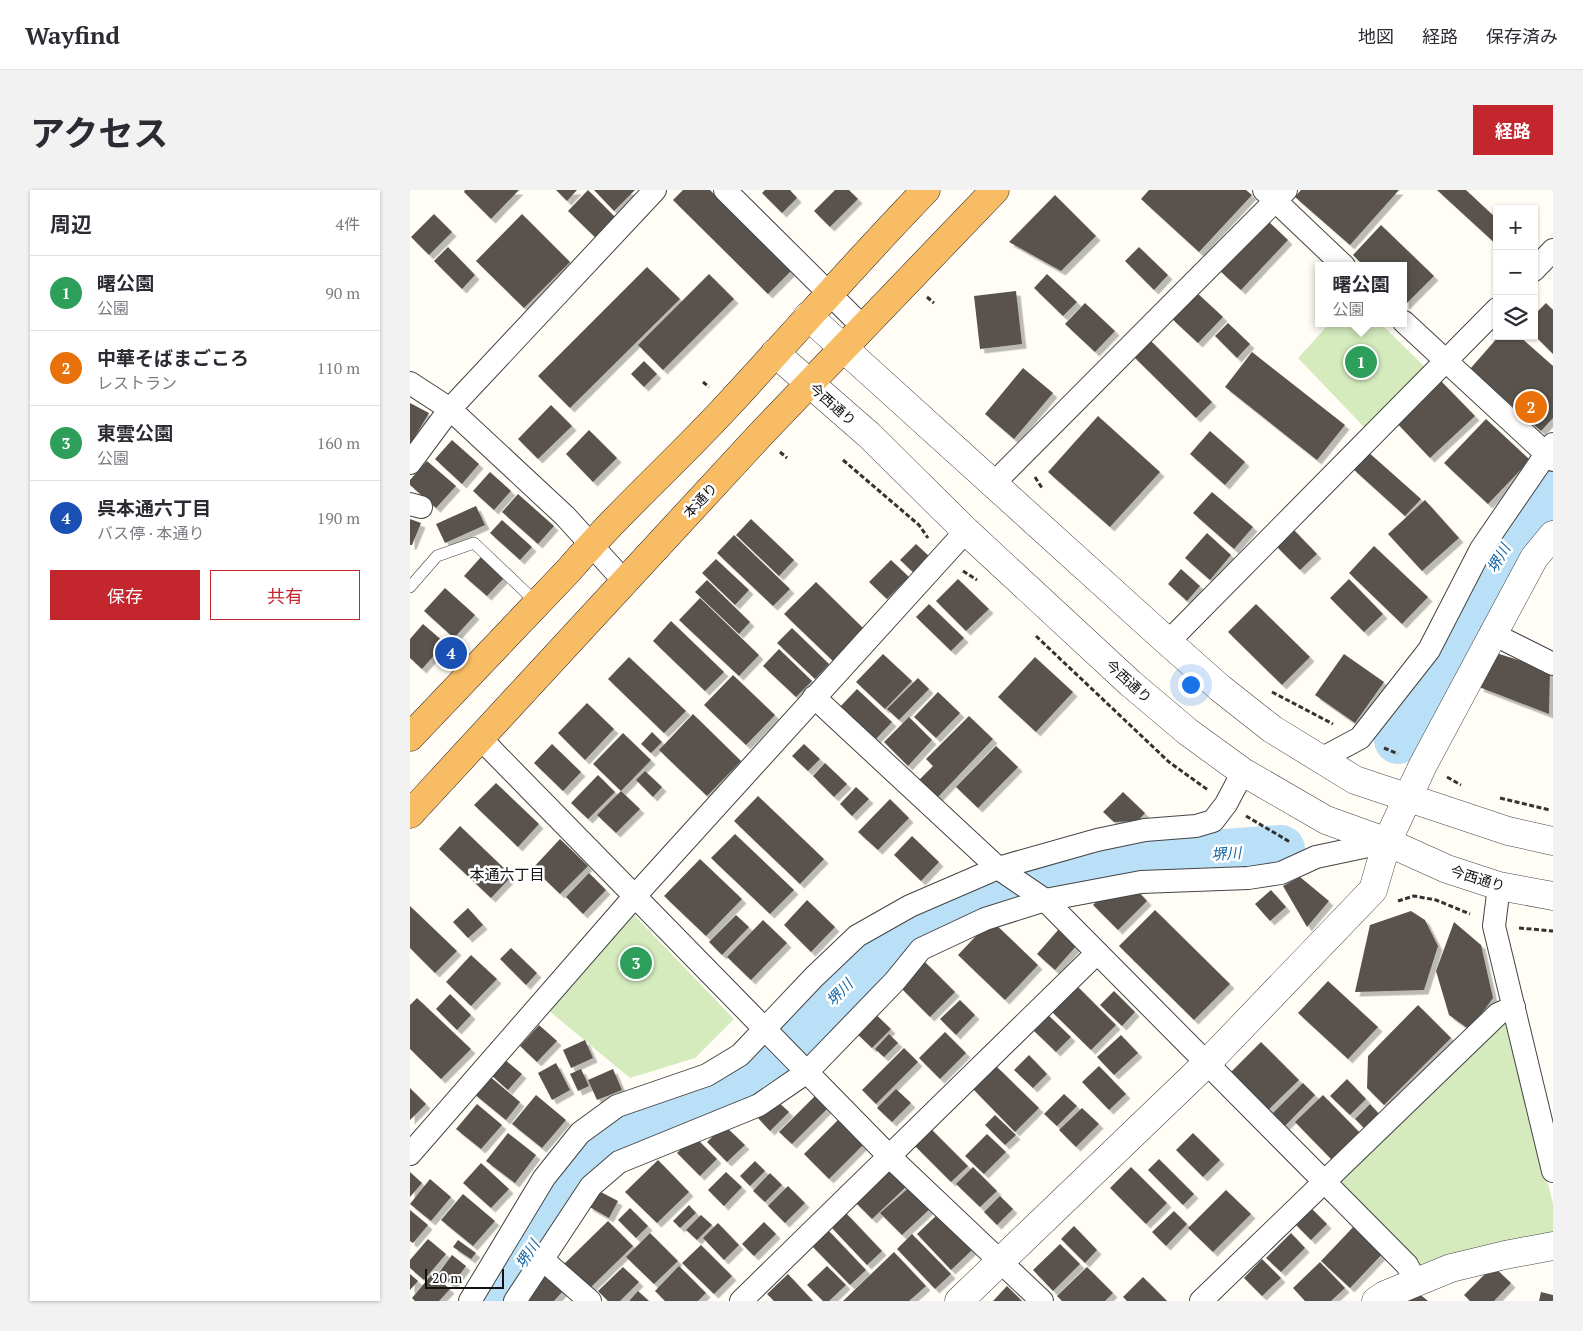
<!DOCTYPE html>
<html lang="ja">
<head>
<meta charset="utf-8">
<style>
	:root { --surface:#fff; --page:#f2f2f3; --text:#2b2b33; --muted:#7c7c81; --line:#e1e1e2; --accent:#c4262e }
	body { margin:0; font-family:"PT Serif","Noto Sans JP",serif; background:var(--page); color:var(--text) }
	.controls { position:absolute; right:15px; top:15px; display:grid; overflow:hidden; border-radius:0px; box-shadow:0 1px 4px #0004 }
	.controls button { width:45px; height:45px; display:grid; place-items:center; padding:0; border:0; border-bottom:1px solid var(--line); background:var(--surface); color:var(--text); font:25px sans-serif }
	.scale { position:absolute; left:15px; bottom:12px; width:79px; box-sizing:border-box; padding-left:5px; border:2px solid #111; border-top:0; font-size:14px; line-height:18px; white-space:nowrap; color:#111; -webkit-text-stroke:4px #fff; paint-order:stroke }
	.you { position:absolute; left:780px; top:494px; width:18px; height:18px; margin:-12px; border:4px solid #fff; border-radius:50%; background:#1a73e8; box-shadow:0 0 0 8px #1a73e833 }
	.badge { display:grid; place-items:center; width:32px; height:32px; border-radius:50%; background:var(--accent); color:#fff; font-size:16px; font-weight:700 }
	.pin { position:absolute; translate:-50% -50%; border:2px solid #fff; box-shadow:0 1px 5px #0006 }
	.popup { position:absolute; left:905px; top:72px; width:92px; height:65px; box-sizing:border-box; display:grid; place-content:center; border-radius:0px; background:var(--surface); filter:drop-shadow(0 1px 4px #0005); font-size:16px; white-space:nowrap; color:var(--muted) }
	.popup b { font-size:19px; color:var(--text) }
	.popup::after { content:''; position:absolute; left:50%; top:100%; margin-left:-10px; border:10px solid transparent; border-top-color:var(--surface) }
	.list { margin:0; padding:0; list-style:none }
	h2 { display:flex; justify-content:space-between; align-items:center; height:65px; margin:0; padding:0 20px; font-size:21px }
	h2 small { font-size:16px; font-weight:400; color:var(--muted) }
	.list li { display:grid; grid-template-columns:32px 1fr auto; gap:15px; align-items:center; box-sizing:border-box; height:75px; padding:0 20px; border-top:1px solid var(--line) }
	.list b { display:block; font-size:19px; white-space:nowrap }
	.list p { margin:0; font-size:16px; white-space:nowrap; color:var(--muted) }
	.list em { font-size:16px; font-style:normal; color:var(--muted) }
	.actions { display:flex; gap:10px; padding:15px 20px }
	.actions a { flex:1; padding:11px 0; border:1px solid var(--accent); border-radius:0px; text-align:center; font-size:18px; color:var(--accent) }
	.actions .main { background:var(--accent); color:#fff }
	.icon { flex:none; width:28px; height:28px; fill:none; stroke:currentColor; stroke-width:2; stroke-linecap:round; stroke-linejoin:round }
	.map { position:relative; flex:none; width:1143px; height:1111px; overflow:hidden; border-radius:0px }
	header { display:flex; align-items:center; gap:30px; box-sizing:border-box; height:70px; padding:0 25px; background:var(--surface); border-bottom:1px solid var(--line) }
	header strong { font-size:24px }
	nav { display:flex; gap:28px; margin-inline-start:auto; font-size:18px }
	.intro { display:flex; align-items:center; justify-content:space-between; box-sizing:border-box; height:120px; padding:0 30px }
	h1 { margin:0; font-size:35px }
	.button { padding:12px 22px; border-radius:0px; background:var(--accent); color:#fff; font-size:18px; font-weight:700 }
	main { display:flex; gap:30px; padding:0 30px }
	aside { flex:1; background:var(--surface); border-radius:0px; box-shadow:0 1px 4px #0004 }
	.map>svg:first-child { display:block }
	.green { fill:#d5ebbd }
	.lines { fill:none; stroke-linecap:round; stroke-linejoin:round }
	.river { stroke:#b9e0f7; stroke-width:48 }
	.building { fill:#5a524d; filter:url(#shadow) }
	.service-casing { stroke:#444; stroke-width:12 }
	.minor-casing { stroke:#444; stroke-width:24 }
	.tertiary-casing { stroke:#444; stroke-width:29 }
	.trunk-casing { stroke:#222; stroke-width:29 }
	.path { stroke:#333; stroke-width:3; stroke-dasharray:5 2.5; stroke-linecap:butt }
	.service { stroke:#fff; stroke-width:11 }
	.minor { stroke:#fff; stroke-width:22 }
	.tertiary { stroke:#fff; stroke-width:28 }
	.trunk { stroke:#f7bc64; stroke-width:28 }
	.labels { text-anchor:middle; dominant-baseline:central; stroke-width:5; stroke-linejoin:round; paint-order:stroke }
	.street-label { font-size:14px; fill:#111; stroke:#fff }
	.water-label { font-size:15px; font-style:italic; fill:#1768a6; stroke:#fff }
	.neighbourhood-label { font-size:15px; fill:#111; stroke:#fff }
</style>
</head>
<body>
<header>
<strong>Wayfind</strong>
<nav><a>地図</a><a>経路</a><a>保存済み</a></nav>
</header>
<div class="intro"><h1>アクセス</h1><a class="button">経路</a></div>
<main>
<aside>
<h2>周辺<small>4件</small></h2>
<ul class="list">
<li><span class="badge" style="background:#2e9e5b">1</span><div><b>曙公園</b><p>公園</p></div><em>90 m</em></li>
<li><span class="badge" style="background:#e8710a">2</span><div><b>中華そばまごころ</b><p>レストラン</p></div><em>110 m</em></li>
<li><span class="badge" style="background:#2e9e5b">3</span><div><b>東雲公園</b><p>公園</p></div><em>160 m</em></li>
<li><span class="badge" style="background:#1a4fb4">4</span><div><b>呉本通六丁目</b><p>バス停 · 本通り</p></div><em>190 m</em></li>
</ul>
<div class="actions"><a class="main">保存</a><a>共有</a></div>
</aside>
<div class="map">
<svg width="1143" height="1111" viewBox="0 0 1143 1111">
	<defs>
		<filter id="shadow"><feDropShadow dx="4.5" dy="4.5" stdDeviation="0" flood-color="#0004"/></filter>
	</defs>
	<rect width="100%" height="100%" fill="#fffdf5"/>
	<g class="green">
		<polygon points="920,133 970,133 1015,177 955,238 888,168"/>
		<polygon points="224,725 324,829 285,868 220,888 138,820"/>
		<polygon points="1098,828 1143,1014 1143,1043 1008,1076 926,992"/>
	</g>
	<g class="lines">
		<g class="river">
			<polyline points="988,550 1030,478 1093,356 1143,300"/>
			<polyline points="87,1111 171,980 196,952 327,899 396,837 445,786 500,747 636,690 732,669 871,659"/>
		</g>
	</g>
	<g class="building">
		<polygon points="55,0 109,0 81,29 54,2"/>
		<polygon points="146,0 167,0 157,11"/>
		<polygon points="178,0 209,31 189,51 158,21"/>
		<polygon points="184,0 225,0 204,21"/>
		<polygon points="273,0 300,0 381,81 358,104 263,10"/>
		<polygon points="355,0 380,0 387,8 372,23 352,3"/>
		<polygon points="425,0 439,0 448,9 420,37 404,21"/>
		<polygon points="739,0 836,0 842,5 789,62 731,9"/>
		<polygon points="891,0 989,0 940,55 885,7"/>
		<polygon points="1027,0 1056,0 1087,29 1087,55"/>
		<polygon points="645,5 686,46 651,81 599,52"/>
		<polygon points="24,24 42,42 19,65 1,47"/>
		<polygon points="112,24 160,72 114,118 66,71"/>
		<polygon points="858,31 878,50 831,100 810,81"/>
		<polygon points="971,35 1024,86 995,115 994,114 994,76 954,76 943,65"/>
		<polygon points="38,57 65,85 52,99 24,71"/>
		<polygon points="729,57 758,85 744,100 715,71"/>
		<polygon points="237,77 270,109 160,218 128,186"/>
		<polygon points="299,84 324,109 253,180 228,155"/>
		<polygon points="637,84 667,112 653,126 624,98"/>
		<polygon points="606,101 612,154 570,159 564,106"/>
		<polygon points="785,101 813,127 788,153 760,127"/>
		<polygon points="675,113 705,141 685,162 655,134"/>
		<polygon points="1136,113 1143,120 1143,164 1124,145 1124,125"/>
		<polygon points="818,133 840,154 827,168 805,146"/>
		<polygon points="1089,146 1109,146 1143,176 1143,228 1131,241 1060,179"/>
		<polygon points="739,149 802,212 786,228 722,165"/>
		<polygon points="842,162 935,235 907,270 815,197"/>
		<polygon points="234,171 247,184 234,197 221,184"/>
		<polygon points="613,178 643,203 604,249 575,224"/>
		<polygon points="1027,187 1065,226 1020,268 983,229"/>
		<polygon points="0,213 19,223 0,255"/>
		<polygon points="141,215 162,236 128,269 108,249"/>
		<polygon points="688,226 750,282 700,337 638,282"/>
		<polygon points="1076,229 1120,270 1078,314 1034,273"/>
		<polygon points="179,240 207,268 183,292 156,264"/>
		<polygon points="800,241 835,272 815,295 780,264"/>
		<polygon points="42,250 69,274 52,294 25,269"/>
		<polygon points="957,261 1011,309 995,326 942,278"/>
		<polygon points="17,271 46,296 26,318 0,295 0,290"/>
		<polygon points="80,282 101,301 84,320 63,301"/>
		<polygon points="802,302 843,337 824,359 783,323"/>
		<polygon points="108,304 144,336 128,354 92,322"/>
		<polygon points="1015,310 1049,348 1012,381 978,344"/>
		<polygon points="66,316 75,335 35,353 26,334"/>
		<polygon points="0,329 11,333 2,355 0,355"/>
		<polygon points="341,329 384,370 369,386 326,345"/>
		<polygon points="92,330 122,357 110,370 80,343"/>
		<polygon points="882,338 907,364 890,380 865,355"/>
		<polygon points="797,343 821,365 800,390 775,368"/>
		<polygon points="324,345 380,399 363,416 307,363"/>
		<polygon points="506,354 521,368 505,384 490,370"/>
		<polygon points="964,356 1018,407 992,434 939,383"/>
		<polygon points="71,367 94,388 77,406 54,386"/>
		<polygon points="306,369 339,400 325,415 292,383"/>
		<polygon points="481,370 499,387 477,409 459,392"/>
		<polygon points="771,379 790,396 777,411 758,394"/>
		<polygon points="548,389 579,419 556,441 526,411"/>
		<polygon points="939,389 973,424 954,442 920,408"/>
		<polygon points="297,390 340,432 329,444 285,402"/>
		<polygon points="406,392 454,439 423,471 374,424"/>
		<polygon points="35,398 65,425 44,448 14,421"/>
		<polygon points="290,408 349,465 329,486 269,430"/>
		<polygon points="519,414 554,448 541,461 506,427"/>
		<polygon points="846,414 900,467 872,495 818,442"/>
		<polygon points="261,431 314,482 295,501 243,451"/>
		<polygon points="13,434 35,453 12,479 0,468 0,449"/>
		<polygon points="382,438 419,474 405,489 367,453"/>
		<polygon points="369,459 402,491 386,507 353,476"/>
		<polygon points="1083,462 1140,480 1139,524 1069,497"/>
		<polygon points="473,464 502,491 475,519 446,492"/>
		<polygon points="934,464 974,492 945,533 905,505"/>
		<polygon points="219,467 276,521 254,543 198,489"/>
		<polygon points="625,467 663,502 626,542 588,507"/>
		<polygon points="323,485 365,525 336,555 294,515"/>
		<polygon points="508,488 519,499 489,530 477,519"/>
		<polygon points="447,499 482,532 464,551 429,518"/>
		<polygon points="528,502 550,523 526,548 504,527"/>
		<polygon points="177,513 204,539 175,570 148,543"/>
		<polygon points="283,524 331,571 297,606 249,560"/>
		<polygon points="559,526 583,549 528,607 509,590 523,576 516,569"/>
		<polygon points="499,527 522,550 498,576 474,552"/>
		<polygon points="242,542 252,552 241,563 231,554"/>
		<polygon points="213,543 241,570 211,601 183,574"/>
		<polygon points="142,554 171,582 153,601 124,573"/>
		<polygon points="394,554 410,569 398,581 382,566"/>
		<polygon points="586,556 608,577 568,618 546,597"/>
		<polygon points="415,573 437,594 424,607 403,586"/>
		<polygon points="235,581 252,597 243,607 226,590"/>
		<polygon points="188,585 205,602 178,629 161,613"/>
		<polygon points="86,593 129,634 108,657 64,615"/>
		<polygon points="446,597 459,609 442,626 430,614"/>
		<polygon points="211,601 230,619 206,643 187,625"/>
		<polygon points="713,602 735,623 728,631 704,632 693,622"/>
		<polygon points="348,606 414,669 390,694 324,631"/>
		<polygon points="480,609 499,628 468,660 448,642"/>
		<polygon points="50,636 102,686 81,708 29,659"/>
		<polygon points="325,644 384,700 360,724 301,668"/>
		<polygon points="502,646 529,672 511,691 484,665"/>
		<polygon points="150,649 178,676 150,704 123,678"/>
		<polygon points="290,669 332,709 296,746 254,706"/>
		<polygon points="179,683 196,700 173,724 156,707"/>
		<polygon points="890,687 919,711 897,737 873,696"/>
		<polygon points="725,698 737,711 708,740 683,715 697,702"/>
		<polygon points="861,700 876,717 860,731 845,714"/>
		<polygon points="397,710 425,737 401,762 374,735"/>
		<polygon points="0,716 47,761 25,783 0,758"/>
		<polygon points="58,718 73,735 58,748 43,732"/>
		<polygon points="745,720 820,794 784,830 709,756"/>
		<polygon points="1001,721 1015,730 1028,756 1014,800 945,802 960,735"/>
		<polygon points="326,725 339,737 312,765 299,752"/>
		<polygon points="353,730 377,753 341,790 317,767"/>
		<polygon points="581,730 628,775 595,810 548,765"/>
		<polygon points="1044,732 1071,755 1083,808 1060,840 1039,825 1026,781"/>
		<polygon points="649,739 667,755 645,780 627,764"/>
		<polygon points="101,758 127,783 116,795 90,769"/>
		<polygon points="61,765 87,789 61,816 36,792"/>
		<polygon points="515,772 545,802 520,827 490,797"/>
		<polygon points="918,791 968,837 938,869 888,823"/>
		<polygon points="666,795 706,835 681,860 640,820"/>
		<polygon points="704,801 725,822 712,836 690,815"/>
		<polygon points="40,804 61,825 47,840 26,819"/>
		<polygon points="7,808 61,859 31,889 0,859 0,815"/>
		<polygon points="550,810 565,825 546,845 530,829"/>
		<polygon points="1008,815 1041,848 974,915 957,898 958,866"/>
		<polygon points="460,819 481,839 462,858 441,838"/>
		<polygon points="635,822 661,847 646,862 620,837"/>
		<polygon points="129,835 147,851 127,872 110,856"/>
		<polygon points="535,842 556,863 530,889 509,868"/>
		<polygon points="479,844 488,853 474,867 465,859"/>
		<polygon points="711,845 728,863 704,885 687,867"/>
		<polygon points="175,850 183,868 161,878 153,860"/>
		<polygon points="851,852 889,890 857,921 820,883"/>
		<polygon points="494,858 508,872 466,914 452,900"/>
		<polygon points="619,865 637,884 623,898 604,880"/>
		<polygon points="94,869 112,884 98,900 81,885"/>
		<polygon points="146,873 160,900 142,910 128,883"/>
		<polygon points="586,876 629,918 605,942 563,899"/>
		<polygon points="689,876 716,904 699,920 672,892"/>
		<polygon points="171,879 179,896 168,901 160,884"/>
		<polygon points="203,879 212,900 187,910 178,890"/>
		<polygon points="78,885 110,912 96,930 63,903"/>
		<polygon points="937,889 956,909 940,925 920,906"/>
		<polygon points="893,893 905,905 872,939 859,927"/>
		<polygon points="0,898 16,914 0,930"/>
		<polygon points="486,899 501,913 482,932 467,918"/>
		<polygon points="654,904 667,916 647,936 634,924"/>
		<polygon points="126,905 156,930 132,958 102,934"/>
		<polygon points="913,905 951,944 923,971 885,932"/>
		<polygon points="405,906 418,918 382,954 369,942"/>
		<polygon points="365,909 379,922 360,941 347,927"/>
		<polygon points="67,914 92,935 71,959 46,939"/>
		<polygon points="960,914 970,925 955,939 945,929"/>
		<polygon points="672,918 689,934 666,957 649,940"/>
		<polygon points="433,925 458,950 419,989 394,964"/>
		<polygon points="585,925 606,945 595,955 575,935"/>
		<polygon points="314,935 335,955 317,972 297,952"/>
		<polygon points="517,935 558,976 541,992 501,952"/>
		<polygon points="98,943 126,965 105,993 76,971"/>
		<polygon points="783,943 810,970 793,987 766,960"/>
		<polygon points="577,944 596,962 574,984 555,966"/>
		<polygon points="284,946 307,969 290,986 267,963"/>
		<polygon points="749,969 784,1004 773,1015 738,980"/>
		<polygon points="248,970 279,1002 247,1033 215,1002"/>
		<polygon points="345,971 355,981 340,996 330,986"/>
		<polygon points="478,972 499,994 462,1029 441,1008"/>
		<polygon points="71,973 99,999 81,1018 53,993"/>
		<polygon points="563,977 587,1001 570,1017 546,994"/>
		<polygon points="721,977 757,1013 736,1034 700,998"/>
		<polygon points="0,982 12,993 0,1007"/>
		<polygon points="316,982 332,997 314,1016 298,1000"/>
		<polygon points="360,983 372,995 355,1012 343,1001"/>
		<polygon points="20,989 41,1007 21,1031 0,1014"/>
		<polygon points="502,995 523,1016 492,1045 470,1023"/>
		<polygon points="378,996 395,1013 375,1033 358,1016"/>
		<polygon points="187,1000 208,1011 199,1028 178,1016"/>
		<polygon points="816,1000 841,1024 803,1062 778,1038"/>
		<polygon points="53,1004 85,1031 63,1056 31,1030"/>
		<polygon points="590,1006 603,1019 587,1035 574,1022"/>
		<polygon points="279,1015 286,1023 270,1038 263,1031"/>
		<polygon points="900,1017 917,1034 901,1050 884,1033"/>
		<polygon points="220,1018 238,1036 226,1048 208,1030"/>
		<polygon points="0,1020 18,1035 3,1053 0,1051"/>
		<polygon points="764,1021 777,1034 756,1056 742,1042"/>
		<polygon points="436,1023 472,1061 457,1075 421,1037"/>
		<polygon points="528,1024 562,1060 541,1080 507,1044"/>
		<polygon points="291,1025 302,1035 287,1050 276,1040"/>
		<polygon points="198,1031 223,1056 179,1099 154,1074"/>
		<polygon points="354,1032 366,1044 344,1066 332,1054"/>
		<polygon points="308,1033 329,1055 314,1070 293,1048"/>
		<polygon points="947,1033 976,1060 940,1098 911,1071"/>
		<polygon points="664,1036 687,1060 675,1073 651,1049"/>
		<polygon points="417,1039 456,1080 440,1095 401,1055"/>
		<polygon points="240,1043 268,1071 244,1094 216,1067"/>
		<polygon points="881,1043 895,1058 871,1082 856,1068"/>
		<polygon points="502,1044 541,1084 525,1099 487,1059"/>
		<polygon points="18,1049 36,1064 14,1090 0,1078 0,1070"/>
		<polygon points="48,1050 66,1063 61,1069 43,1057"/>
		<polygon points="650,1054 670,1074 643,1101 623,1080"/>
		<polygon points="291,1055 322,1086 304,1104 272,1073"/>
		<polygon points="484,1062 516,1096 499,1111 433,1111"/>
		<polygon points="42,1065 56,1076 42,1095 28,1084"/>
		<polygon points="852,1069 871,1088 852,1106 834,1088"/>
		<polygon points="910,1072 935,1098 921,1111 895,1111 883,1098"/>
		<polygon points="269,1076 296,1103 288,1111 255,1111 245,1101"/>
		<polygon points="417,1076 436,1095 419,1111 413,1111 397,1095"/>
		<polygon points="1083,1076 1101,1093 1084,1111 1060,1111 1054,1105"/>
		<polygon points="213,1077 229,1092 210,1111 198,1111 188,1101"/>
		<polygon points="677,1077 703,1103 695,1111 652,1111 647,1106"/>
		<polygon points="0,1084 8,1091 0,1100"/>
		<polygon points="22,1084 40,1099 29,1111 5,1111 2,1108"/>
		<polygon points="378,1084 403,1111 364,1111 357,1104"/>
		<polygon points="135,1086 153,1101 144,1111 114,1111"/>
		<polygon points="733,1087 757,1111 717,1111 713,1107"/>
		<polygon points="597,1096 612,1111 583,1111"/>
		<polygon points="228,1101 239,1111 219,1111"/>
		<polygon points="1007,1102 1018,1111 999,1111"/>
		<polygon points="1131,1102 1143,1105 1143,1111 1129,1111"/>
	</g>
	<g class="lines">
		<g class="service-casing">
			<polyline id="service" points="0,397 27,366 64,353 127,413"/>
		</g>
		<g class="minor-casing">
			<g id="minor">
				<polyline points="315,0 453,137"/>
				<polyline points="854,0 934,76"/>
				<polyline points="1124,80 1143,60"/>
				<polyline points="994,132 1143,270"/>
				<polyline points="0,193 40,219 155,326 215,392"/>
				<polyline points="0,273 40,219 245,0"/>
				<polyline points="584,293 876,0"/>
				<polyline points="0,314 11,317"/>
				<polyline points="1081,443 1143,474"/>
				<polyline points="758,452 1087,119"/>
				<polyline points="404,507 588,678 635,710 997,1075 1006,1092"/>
				<polyline points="71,549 479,966 632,1111"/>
				<polyline points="911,569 950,548 1019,460 1071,359 1143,254"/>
				<polyline points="1089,696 1084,736 1143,981"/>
				<polyline points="0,964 224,707 556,341"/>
				<polyline points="132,1069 180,1111"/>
				<polyline points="60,1111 134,988 170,943 207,916 297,885 330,865 404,787 447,746 500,716 588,678 687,650 735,640 786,636 803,631 816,614 833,582"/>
				<polyline points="105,1111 181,996 209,972 349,915 397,882 485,791 511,759 575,729 635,710 731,692 838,688 871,683 906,667 977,652"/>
				<polyline points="331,1111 687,763"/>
				<polyline points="791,1111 1088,824 1104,817"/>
			</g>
		</g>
		<g class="tertiary-casing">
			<g id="tertiary">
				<polyline points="398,126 758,452 810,498 862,539 945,590 1098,641 1143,651"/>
				<polyline points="365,163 459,245 556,341 720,493 778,542 833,582 916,630 977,652 1037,679 1089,696 1143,706"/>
				<polyline points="549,1111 797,873 963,700 977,652 1013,575 1124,368 1143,345"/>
				<polyline points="966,1111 975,1105 1041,1078 1095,1065 1143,1056"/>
			</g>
		</g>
		<g class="trunk-casing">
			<g id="trunk">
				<path d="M 0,547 L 159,380 C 209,321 267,271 319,214 C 385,143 448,70 516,0"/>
				<polyline points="0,624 351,244 585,0"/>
			</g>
		</g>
		<g class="path">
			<polyline points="517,107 524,113"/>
			<polyline points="293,192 299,197"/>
			<polyline points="370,262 377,268"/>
			<polyline points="433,270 509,335 518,348"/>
			<polyline points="625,287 632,298"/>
			<polyline points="553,381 567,390"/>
			<polyline points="626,446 759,572 798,600"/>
			<polyline points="862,502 923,534"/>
			<polyline points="974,558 988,564"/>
			<polyline points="1037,587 1051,595"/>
			<polyline points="1090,608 1140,620"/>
			<polyline points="836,626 880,652"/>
			<polyline points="988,711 1004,706 1026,710 1060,724"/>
			<polyline points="1109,738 1143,741"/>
		</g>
		<use href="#service" class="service"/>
		<use href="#minor" class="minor"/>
		<use href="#tertiary" class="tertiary"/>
		<use href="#trunk" class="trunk"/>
	</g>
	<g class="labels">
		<g class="street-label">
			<text transform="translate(423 214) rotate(41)">今西通り</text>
			<text transform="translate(290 310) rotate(-47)">本通り</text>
			<text transform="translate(719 491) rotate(42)">今西通り</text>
			<text transform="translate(1068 688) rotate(17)">今西通り</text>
		</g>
		<g class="water-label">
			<text transform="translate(1088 368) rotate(-60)">堺川</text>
			<text transform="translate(816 663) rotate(-4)">堺川</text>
			<text transform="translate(429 802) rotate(-46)">堺川</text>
			<text transform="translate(117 1064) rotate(-57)">堺川</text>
		</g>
		<g class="neighbourhood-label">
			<text x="97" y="684">本通六丁目</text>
		</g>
	</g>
</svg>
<div class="controls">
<button>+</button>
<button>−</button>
<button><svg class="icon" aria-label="layers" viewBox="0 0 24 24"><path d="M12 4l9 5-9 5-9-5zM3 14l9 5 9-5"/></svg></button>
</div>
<div class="scale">20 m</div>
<div class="you"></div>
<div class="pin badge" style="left:951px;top:172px;background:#2e9e5b">1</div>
<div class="popup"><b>曙公園</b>公園</div>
<div class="pin badge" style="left:1121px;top:217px;background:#e8710a">2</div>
<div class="pin badge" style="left:226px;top:773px;background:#2e9e5b">3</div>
<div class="pin badge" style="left:41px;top:463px;background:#1a4fb4">4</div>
</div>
</main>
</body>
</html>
